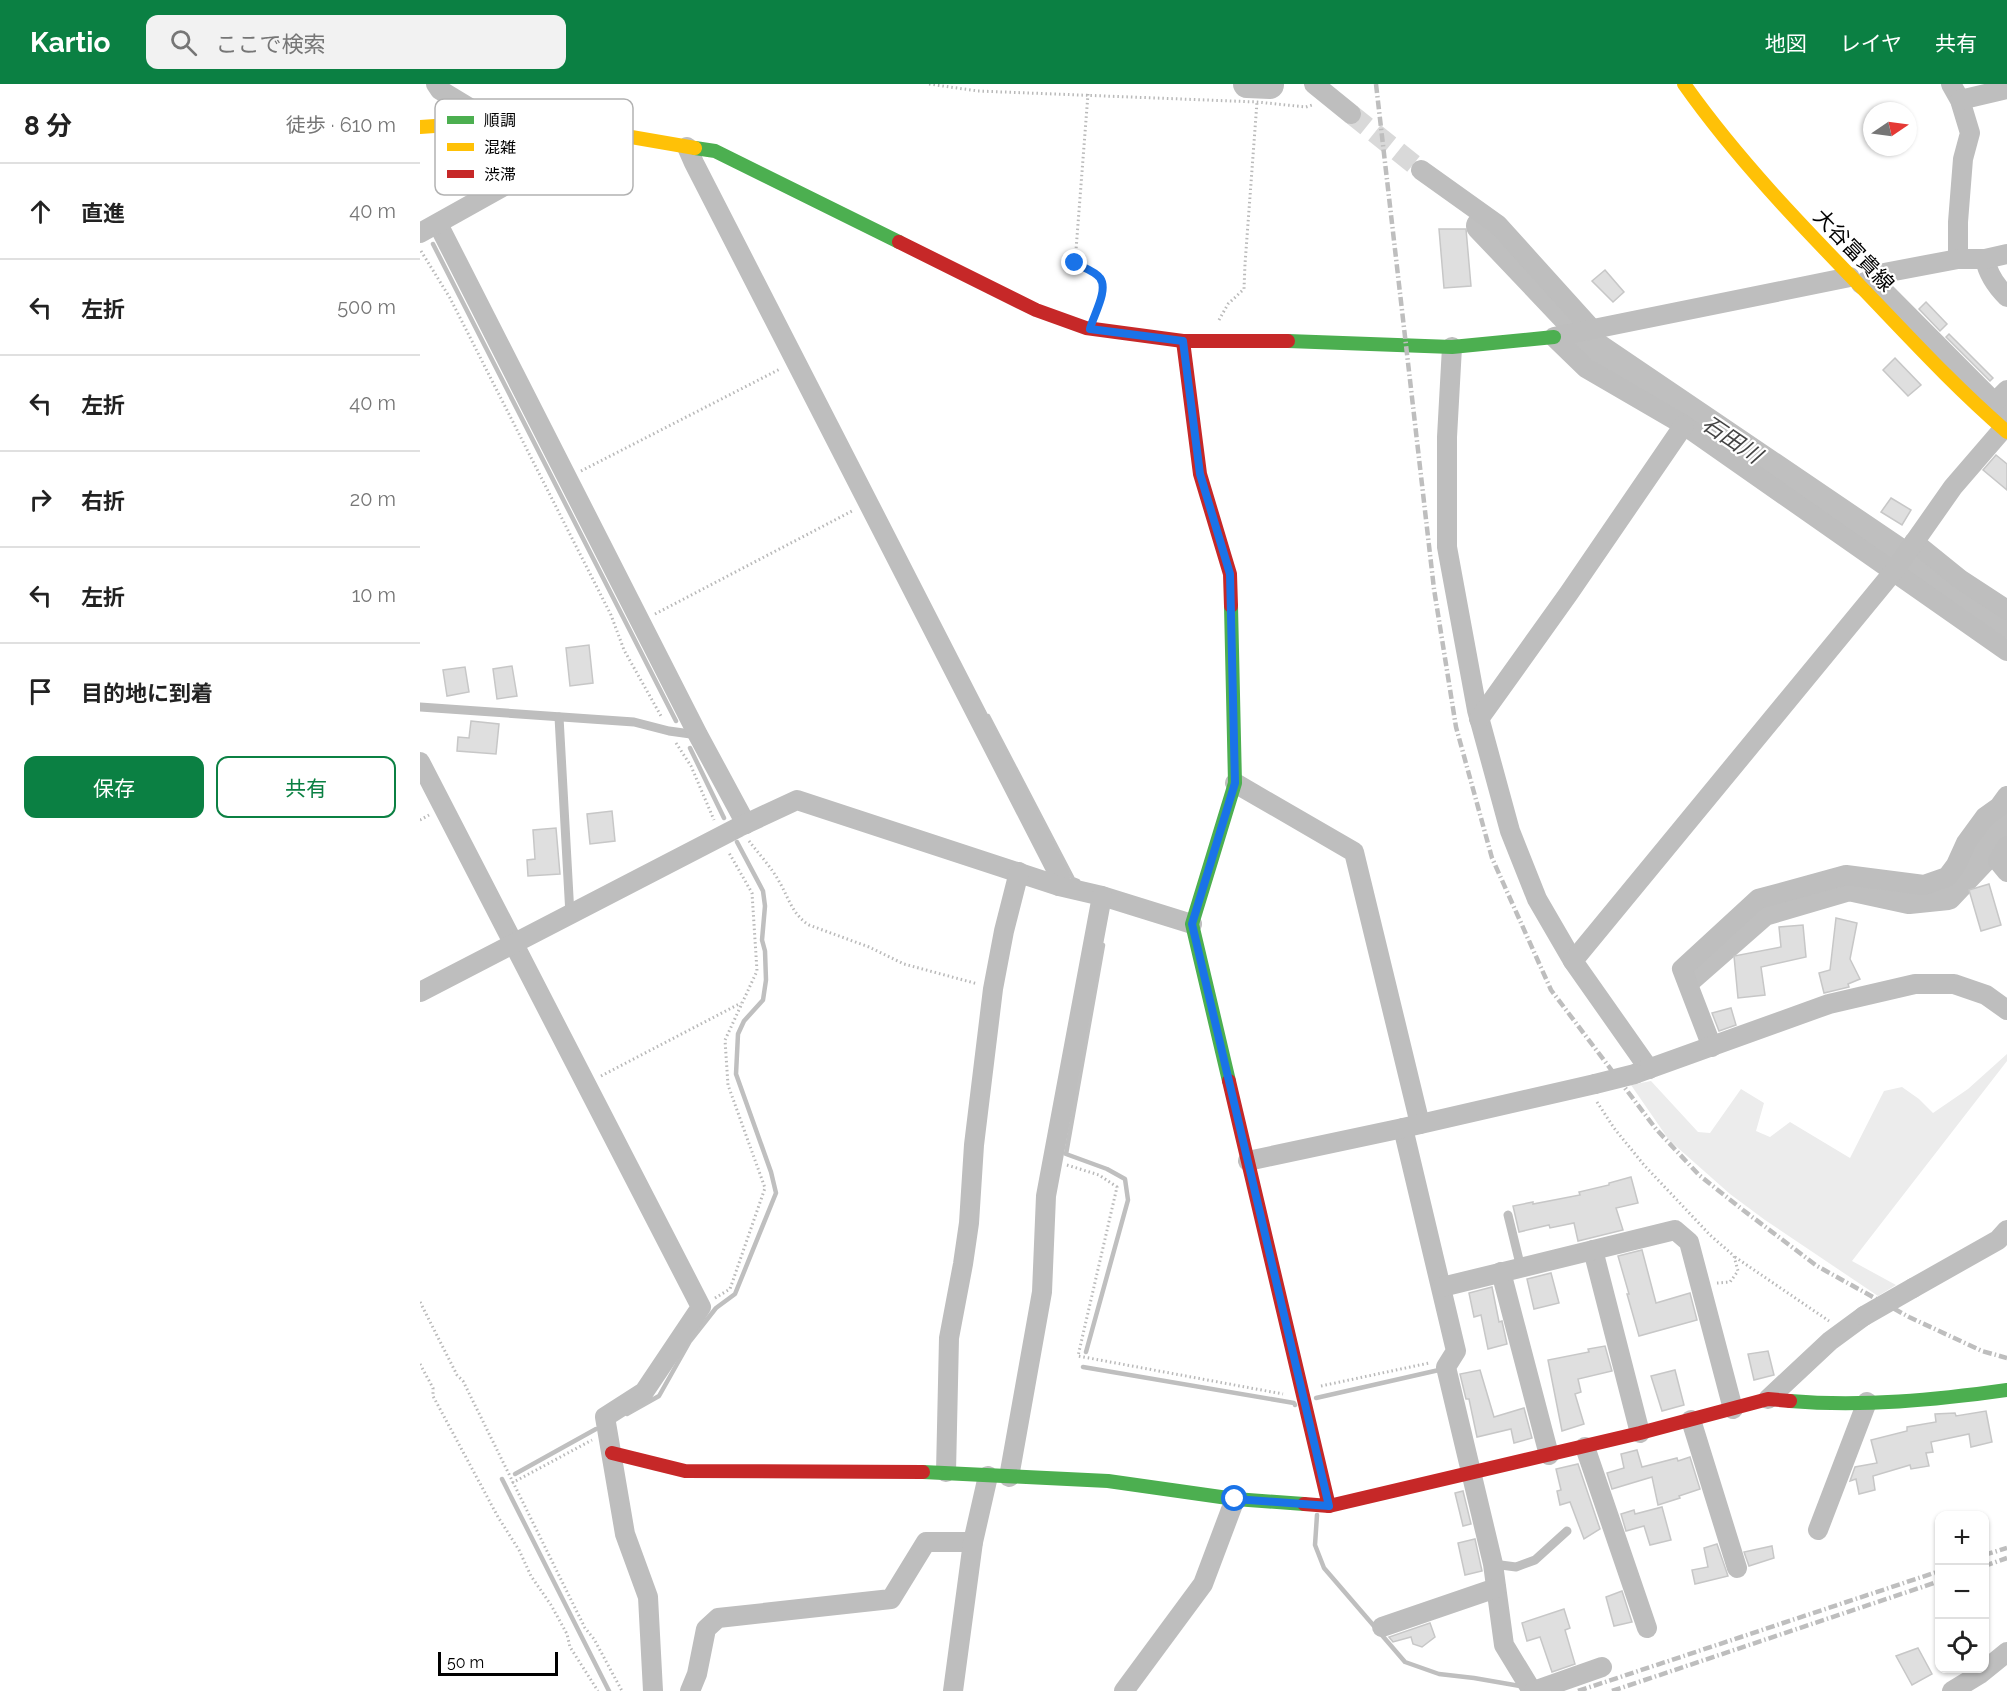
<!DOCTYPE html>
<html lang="ja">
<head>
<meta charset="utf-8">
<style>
	:root { --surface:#fff; --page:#f2f2f2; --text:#222; --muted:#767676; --line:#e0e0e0; --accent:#0b8043 }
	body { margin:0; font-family:Raleway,"Noto Sans JP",sans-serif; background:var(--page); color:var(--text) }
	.controls { position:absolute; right:18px; bottom:18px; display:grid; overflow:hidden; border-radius:12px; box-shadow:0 2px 4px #0004 }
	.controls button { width:54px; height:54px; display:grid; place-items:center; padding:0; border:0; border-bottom:2px solid var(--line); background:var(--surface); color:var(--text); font:30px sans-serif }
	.compass { position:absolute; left:1443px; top:18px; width:54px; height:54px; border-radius:50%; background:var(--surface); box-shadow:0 2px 4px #0004; rotate:77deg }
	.scale { position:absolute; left:18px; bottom:15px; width:120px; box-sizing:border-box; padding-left:6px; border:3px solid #000; border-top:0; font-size:16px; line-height:21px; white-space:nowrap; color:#000; -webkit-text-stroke:4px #fff; paint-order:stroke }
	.stop { position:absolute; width:18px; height:18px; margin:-14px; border:4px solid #1a73e8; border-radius:50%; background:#fff }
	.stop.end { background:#1a73e8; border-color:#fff; box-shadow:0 2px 6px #0008 }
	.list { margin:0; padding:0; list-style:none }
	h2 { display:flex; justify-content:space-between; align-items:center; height:78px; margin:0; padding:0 24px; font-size:26px }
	h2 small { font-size:20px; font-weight:400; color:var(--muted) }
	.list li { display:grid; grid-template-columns:39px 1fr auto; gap:18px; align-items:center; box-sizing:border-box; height:96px; padding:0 24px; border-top:2px solid var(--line) }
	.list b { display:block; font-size:22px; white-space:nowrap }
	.list em { font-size:20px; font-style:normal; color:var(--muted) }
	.actions { display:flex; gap:12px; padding:18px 24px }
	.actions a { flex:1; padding:14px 0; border:2px solid var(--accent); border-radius:12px; text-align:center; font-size:21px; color:var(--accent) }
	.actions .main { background:var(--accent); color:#fff }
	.icon { flex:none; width:33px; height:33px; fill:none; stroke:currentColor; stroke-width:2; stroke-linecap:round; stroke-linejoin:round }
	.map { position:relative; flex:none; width:1587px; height:1607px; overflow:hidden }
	header { display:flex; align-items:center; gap:36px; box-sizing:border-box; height:84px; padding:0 30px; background:var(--accent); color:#fff }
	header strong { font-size:28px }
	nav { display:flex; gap:33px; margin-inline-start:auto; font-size:21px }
	.search { width:420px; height:54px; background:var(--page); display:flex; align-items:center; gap:15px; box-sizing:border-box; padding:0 21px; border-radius:12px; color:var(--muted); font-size:22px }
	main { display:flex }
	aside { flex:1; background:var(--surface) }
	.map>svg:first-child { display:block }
	.green { fill:#ececec }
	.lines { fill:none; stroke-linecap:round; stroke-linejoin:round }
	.stream { stroke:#bfbfbf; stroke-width:4.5 }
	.river { stroke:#bfbfbf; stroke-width:28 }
	.building { fill:#dfdfdf; stroke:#c7c7c7; stroke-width:1.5 }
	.street-tunnel { stroke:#d9d9d9; stroke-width:20; stroke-dasharray:20 10; stroke-linecap:butt }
	.path { stroke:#b9b9b9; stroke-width:3; stroke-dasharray:1.5 3; stroke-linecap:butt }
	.lane { stroke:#bebebe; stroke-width:9 }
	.street { stroke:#bebebe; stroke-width:20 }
	.fast { stroke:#4caf50; stroke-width:14 }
	.slow { stroke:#ffc107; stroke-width:14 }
	.jam { stroke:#c62828; stroke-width:14 }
	.rail { stroke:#bebebe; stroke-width:4.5; stroke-dasharray:9 3 1.5 3; stroke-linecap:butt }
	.street-bridge { stroke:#bebebe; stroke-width:20 }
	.route { stroke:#1a73e8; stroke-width:8 }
	.labels { text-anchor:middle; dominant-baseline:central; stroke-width:4.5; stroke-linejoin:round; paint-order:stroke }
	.street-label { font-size:21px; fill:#000; stroke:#fff }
	.water-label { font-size:22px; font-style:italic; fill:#444; stroke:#fff }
	.key { fill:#fff; stroke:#b2b2b2; stroke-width:1.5 }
	.key-label { font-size:16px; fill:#000 }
</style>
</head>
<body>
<header>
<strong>Kartio</strong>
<div class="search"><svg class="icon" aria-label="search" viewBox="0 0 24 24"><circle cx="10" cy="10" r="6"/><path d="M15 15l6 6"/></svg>ここで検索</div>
<nav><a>地図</a><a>レイヤ</a><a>共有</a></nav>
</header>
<main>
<aside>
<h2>8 分<small>徒歩 · 610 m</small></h2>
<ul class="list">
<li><svg class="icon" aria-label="ahead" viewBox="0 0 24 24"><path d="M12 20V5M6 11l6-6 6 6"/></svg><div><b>直進</b></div><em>40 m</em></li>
<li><svg class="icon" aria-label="left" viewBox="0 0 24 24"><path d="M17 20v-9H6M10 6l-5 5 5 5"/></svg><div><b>左折</b></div><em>500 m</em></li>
<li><svg class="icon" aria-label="left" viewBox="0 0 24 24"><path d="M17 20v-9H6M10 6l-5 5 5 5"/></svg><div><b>左折</b></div><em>40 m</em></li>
<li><svg class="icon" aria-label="right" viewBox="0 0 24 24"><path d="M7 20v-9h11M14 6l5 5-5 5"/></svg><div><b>右折</b></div><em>20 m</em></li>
<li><svg class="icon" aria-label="left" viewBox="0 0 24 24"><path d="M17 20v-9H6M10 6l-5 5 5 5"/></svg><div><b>左折</b></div><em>10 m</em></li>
<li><svg class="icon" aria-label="arrive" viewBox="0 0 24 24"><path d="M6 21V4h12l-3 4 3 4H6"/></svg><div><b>目的地に到着</b></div></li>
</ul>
<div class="actions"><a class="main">保存</a><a>共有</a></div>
</aside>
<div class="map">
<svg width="1587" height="1607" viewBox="0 0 1587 1607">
	<rect width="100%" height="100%" fill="#fff"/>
	<polygon class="green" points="1587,970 1587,977 1432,1177 1476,1201 1458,1212 1345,1136 1310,1110 1249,1056 1211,1001 1231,997 1278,1048 1290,1049 1321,1005 1344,1019 1336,1047 1350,1053 1370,1038 1430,1074 1464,1007 1482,1003 1499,1015 1513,1029 1548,1005"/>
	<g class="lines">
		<g class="stream">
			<polyline points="13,160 256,637"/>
			<polyline points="568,632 653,795 658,797"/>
			<polyline points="270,664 304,734"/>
			<polyline points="666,1268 708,1116 705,1095 687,1085 646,1070 683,861"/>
			<polyline points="663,1283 874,1319 875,1321"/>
			<polyline points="896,1314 1019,1286"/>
			<polyline points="207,1330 239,1312 270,1257 296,1224 315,1210 356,1109 351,1088 316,990 318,950 324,937 343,916 346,896 345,867 342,856 345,822 343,807 317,758"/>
			<polyline points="95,1390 176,1345"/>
			<polyline points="82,1395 189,1607"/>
			<polyline points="897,1431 895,1461 904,1484 985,1578 1019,1590 1054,1594 1100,1602"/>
		</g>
		<g class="river">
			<polyline points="827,0 850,1"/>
			<polyline points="1060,142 1171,259 1587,541"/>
			<polyline points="1271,892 1344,828 1429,803 1489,816 1528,812 1561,777 1587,737"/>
		</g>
	</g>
	<g class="building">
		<polygon points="1019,145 1046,145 1051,202 1024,204"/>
		<polygon points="1185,186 1204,208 1193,218 1172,197"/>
		<polygon points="1506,218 1527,240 1520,247 1499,225"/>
		<polygon points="1529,250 1573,294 1570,297 1526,253"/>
		<polygon points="1475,274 1501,301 1488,312 1463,286"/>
		<polygon points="1576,371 1587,380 1587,406 1563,386"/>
		<polygon points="1471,414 1491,426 1482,441 1461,428"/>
		<polygon points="169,561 173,599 150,602 146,564"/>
		<polygon points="92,582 97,612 77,615 73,585"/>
		<polygon points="45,583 49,608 27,612 23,586"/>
		<polygon points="51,637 79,640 76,670 37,667 38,653 49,654"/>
		<polygon points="192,727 195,757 170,760 167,730"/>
		<polygon points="136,744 140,790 108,792 107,776 115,775 113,746"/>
		<polygon points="1569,800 1581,841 1561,847 1549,806"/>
		<polygon points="1416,834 1437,839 1430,875 1440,895 1428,900 1429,903 1404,909 1399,889 1410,886"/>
		<polygon points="1383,841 1386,873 1341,883 1345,911 1318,914 1314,872 1361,863 1359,843"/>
		<polygon points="1311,924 1316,941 1299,947 1292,929"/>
		<polygon points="1211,1093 1218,1119 1196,1124 1203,1146 1158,1157 1154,1139 1130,1144 1129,1141 1099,1148 1093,1122 1113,1118 1113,1120 1160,1111 1159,1108 1189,1101 1189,1099"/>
		<polygon points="1222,1166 1236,1219 1270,1209 1277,1236 1219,1252 1207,1210 1209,1210 1198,1172"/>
		<polygon points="1131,1189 1139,1219 1114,1225 1107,1195"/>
		<polygon points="1072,1203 1079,1238 1082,1237 1087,1260 1068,1265 1061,1231 1054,1233 1049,1209"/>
		<polygon points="1185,1262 1192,1287 1158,1295 1161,1308 1155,1310 1164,1340 1142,1347 1128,1276 1169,1268 1168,1265"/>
		<polygon points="1348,1267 1354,1291 1334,1296 1328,1270"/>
		<polygon points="1060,1286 1074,1333 1104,1324 1112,1354 1094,1359 1091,1345 1057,1353 1049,1315 1046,1315 1040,1290"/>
		<polygon points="1255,1286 1264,1321 1242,1327 1231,1292"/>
		<polygon points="1566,1327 1572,1358 1551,1363 1549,1350 1511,1358 1513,1368 1506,1369 1509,1382 1491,1385 1490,1381 1453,1392 1455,1406 1439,1410 1436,1395 1430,1397 1435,1383 1457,1379 1451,1356 1487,1347 1487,1343 1516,1338 1515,1330 1535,1329 1536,1332"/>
		<polygon points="1217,1366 1222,1383 1257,1374 1258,1377 1270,1373 1280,1405 1259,1412 1260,1414 1238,1421 1232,1393 1192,1405 1187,1389 1204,1384 1201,1370"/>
		<polygon points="1158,1380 1180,1445 1164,1455 1150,1418 1140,1421 1137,1407 1141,1406 1136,1385"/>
		<polygon points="1043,1407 1051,1440 1043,1442 1035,1409"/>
		<polygon points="1242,1423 1251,1456 1230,1461 1224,1442 1206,1447 1201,1430 1214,1426 1215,1430"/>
		<polygon points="1055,1455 1062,1487 1045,1491 1038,1459"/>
		<polygon points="1297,1460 1308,1492 1275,1500 1272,1486 1288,1483 1284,1464"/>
		<polygon points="1352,1462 1354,1474 1329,1482 1324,1468"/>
		<polygon points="1202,1507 1212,1538 1194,1542 1186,1513"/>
		<polygon points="1144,1525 1150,1544 1145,1546 1155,1580 1132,1588 1120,1553 1107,1557 1102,1539"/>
		<polygon points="1010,1539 1015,1553 1002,1563 993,1560 991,1553 973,1558 969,1553"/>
		<polygon points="1498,1564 1512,1590 1492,1601 1476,1572"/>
	</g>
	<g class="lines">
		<polyline class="street-tunnel" points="931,30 1001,86"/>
		<g class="path">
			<polyline points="509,0 558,7 837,18 886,23 892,21"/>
			<path d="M 668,10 L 655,179 C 680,193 691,195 676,226"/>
			<polyline points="1,167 30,214 191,531 204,566 241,632"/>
			<polyline points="799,236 808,220 824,205 825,180 837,18"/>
			<polyline points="161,387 360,285"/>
			<polyline points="235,530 434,426"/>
			<polyline points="256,659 271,682 294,736"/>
			<polyline points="0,736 9,731"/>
			<path d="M 329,757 C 339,770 352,784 360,799 C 369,815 373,831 389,841 L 449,863 L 484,880 L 558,900"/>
			<polyline points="181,992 321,919"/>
			<polyline points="1177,1018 1194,1044 1224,1081 1290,1151 1314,1172 1318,1187 1310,1198 1297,1199"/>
			<polyline points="647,1081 679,1091 697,1103 658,1272 863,1310"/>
			<polyline points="1315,1173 1409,1237"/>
			<polyline points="295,1214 310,1205 345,1104 308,1001 305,956 337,887 332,809 308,767"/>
			<polyline points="0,1218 37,1291 43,1297 165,1544 174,1555 202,1607"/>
			<polyline points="0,1280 13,1304 13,1312 78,1433 99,1466 111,1492 131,1521 147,1550 150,1563 178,1607"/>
			<polyline points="901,1302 1009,1279"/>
			<polyline points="92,1399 172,1356"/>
		</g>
		<g class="lane">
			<polyline points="0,623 214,638 249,647 278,651"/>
			<polyline points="139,633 150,831"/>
			<polyline points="1088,1131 1101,1184"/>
			<polyline points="1073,1480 1096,1483 1115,1476 1147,1447"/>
		</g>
		<g class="street">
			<polyline points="16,0 20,6 73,38"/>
			<polyline points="894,0 931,30"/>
			<polyline points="1531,0 1540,16 1550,49 1543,75 1538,138 1538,175"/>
			<polyline points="1540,16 1587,5"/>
			<polyline points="267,63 274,79 640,793 639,802"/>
			<polyline points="1001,86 1078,141 1171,244"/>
			<polyline points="18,140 278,651 326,740"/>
			<polyline points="0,149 179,49"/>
			<path d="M 1565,175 C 1568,191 1576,202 1587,213"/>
			<polyline points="1430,193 1134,253 1166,284 1264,341 1587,567"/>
			<polyline points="1451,194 1587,331"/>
			<polyline points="1441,200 1464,189 1538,175 1565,175 1587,170"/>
			<polyline points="1032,263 1027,353 1027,463 1057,626 1090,747 1117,815 1153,877"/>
			<polyline points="1574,319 1587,306"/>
			<polyline points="1494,458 1541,496 1587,526"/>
			<polyline points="1059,635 1149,509 1264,341"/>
			<polyline points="0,678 281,1223 224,1308 185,1333 205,1450 228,1513 233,1607"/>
			<polyline points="815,699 934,768 1000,1040"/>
			<polyline points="1587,762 1578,777 1587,788"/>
			<polyline points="0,908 319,743 377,716 639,802 682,812 772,840"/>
			<polyline points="1292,963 1262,885 1338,815 1426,791 1504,801 1527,793 1536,781 1546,759 1565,733 1579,723 1587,712"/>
			<polyline points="1229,985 1153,877 1474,487 1533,403 1583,345"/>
			<polyline points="1217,989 1409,920 1495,900 1534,900 1566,911 1587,926"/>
			<polyline points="983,1044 1036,1267 1026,1283 1073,1480 1084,1561 1112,1607"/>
			<polyline points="828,1077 983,1044 1175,1000"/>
			<polyline points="1173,1166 1220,1349"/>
			<polyline points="1081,1188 1129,1371"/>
			<polyline points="1022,1203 1255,1146 1269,1158 1313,1325"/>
			<polyline points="1493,1204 1578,1156 1587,1146"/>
			<polyline points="1348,1315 1410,1257 1444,1232"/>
			<polyline points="1271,1336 1317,1484"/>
			<polyline points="1165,1363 1227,1544"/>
			<polyline points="526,1388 529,1254 543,1180 549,1139 554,1061 573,905 584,847 599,788"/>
			<polyline points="589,1393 622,1208 626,1112 682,812"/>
			<polyline points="1398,1446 1447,1318"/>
			<polyline points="962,1543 1076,1504"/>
			<polyline points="270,1607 277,1590 286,1545 298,1534 471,1515 506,1458 553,1458"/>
			<polyline points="533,1607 553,1458 568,1392"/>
			<polyline points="704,1607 783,1500 815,1415"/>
			<polyline points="1114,1607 1182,1583"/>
			<polyline points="1532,1607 1560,1590 1587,1568"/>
		</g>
		<g class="fast">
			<polyline points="275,64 295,67 479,158"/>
			<polyline points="868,257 1032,263 1134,253"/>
			<polyline points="809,997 772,840 815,699 811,522"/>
			<path d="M 1370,1317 C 1442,1323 1516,1316 1587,1306"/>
			<polyline points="503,1388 688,1397 815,1415 884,1420"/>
		</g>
		<g class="slow">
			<path d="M 1264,0 C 1317,75 1380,140 1444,206 C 1491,255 1536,304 1587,348"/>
			<polyline points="0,43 73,38 136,40 275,64"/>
		</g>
		<g class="jam">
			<polyline points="479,158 616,226 666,244 763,257 868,257"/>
			<polyline points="763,257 780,390 810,490 811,522"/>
			<polyline points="809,997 909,1422"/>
			<polyline points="192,1369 265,1387 503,1388"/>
			<polyline points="884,1420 909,1422 1220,1349 1348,1315 1370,1317"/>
		</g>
		<g class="rail">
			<polyline points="956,0 1014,505 1036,643 1072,774 1131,906 1236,1045 1279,1091 1323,1126 1397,1182 1489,1233 1562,1267 1587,1274"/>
			<polyline points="1564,1471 1587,1464"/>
			<polyline points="1564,1482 1587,1474"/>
			<polyline points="1158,1607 1520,1487"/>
			<polyline points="1192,1607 1520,1497"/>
		</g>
		<g class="street-bridge">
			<polyline points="1175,1000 1215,990"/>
			<polyline points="1444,1232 1493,1204"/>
		</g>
	</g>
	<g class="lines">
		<path class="route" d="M 655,179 C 662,183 675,187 680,194 C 689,206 673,232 670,245 L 763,257 L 780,390 L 810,490 L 815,699 L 772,840 L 909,1422 L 815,1415"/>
	</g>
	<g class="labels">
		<g class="street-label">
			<text transform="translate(1434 166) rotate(46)">大谷富貴線</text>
		</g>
		<g class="water-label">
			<text transform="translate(1312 355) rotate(34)">石田川</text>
		</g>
	</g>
	<rect x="15" y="15" width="198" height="96" rx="9" class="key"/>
	<rect x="27" y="32" width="27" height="8" fill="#4caf50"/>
	<rect x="27" y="59" width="27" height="8" fill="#ffc107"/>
	<rect x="27" y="86" width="27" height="8" fill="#c62828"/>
	<g class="key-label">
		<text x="64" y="42">順調</text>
		<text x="64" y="69">混雑</text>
		<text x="64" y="96">渋滞</text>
	</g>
</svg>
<div class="controls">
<button>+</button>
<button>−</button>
<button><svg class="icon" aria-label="locate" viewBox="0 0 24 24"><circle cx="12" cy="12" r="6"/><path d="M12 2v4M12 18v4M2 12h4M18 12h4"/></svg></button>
</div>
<svg class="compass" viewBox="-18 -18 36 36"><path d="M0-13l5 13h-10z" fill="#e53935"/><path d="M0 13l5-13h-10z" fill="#767676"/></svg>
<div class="scale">50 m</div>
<div class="stop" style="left:815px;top:1415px"></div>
<div class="stop end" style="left:655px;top:179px"></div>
</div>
</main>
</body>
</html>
